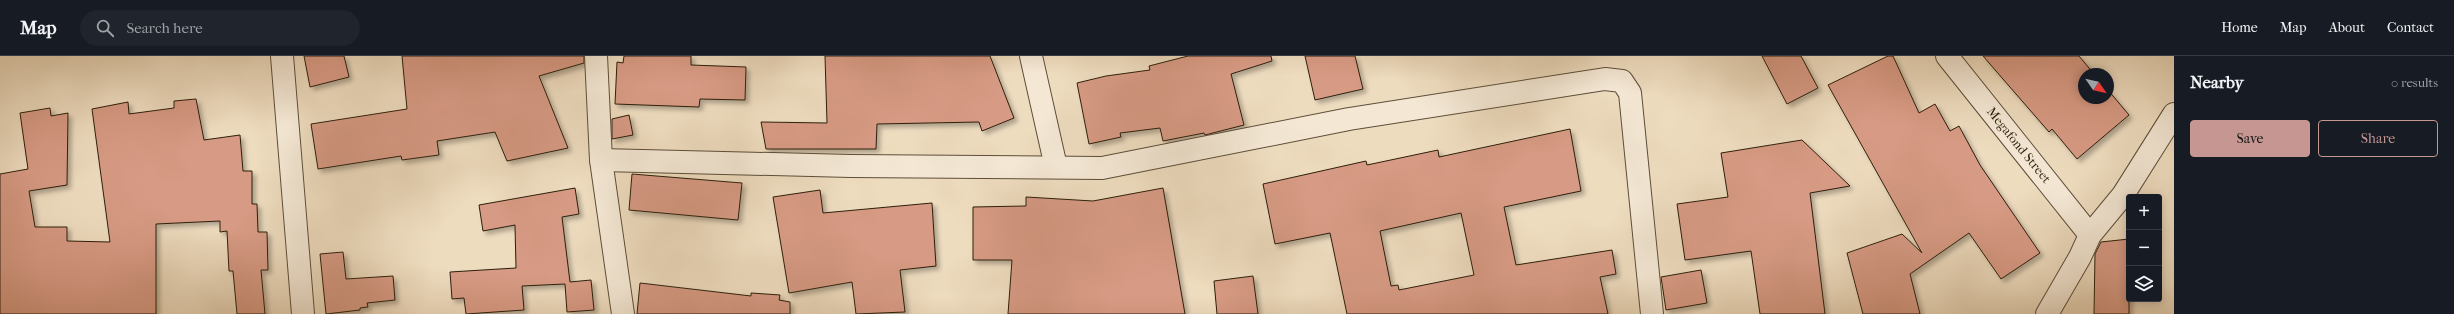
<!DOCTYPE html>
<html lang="en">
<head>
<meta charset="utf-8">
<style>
	:root { --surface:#171b24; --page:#20242c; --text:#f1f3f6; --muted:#9ea1a6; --line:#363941; --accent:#c59692 }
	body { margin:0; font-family:"IM FELL French Canon",serif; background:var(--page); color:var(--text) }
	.controls { position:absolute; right:12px; bottom:12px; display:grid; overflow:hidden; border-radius:4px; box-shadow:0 2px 10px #0003 }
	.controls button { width:36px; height:36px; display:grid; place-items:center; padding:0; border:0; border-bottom:1px solid var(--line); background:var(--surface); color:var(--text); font:20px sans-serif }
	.compass { position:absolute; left:2078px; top:12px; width:36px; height:36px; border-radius:50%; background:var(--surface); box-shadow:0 2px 10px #0003; rotate:124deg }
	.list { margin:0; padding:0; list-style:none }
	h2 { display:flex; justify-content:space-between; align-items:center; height:52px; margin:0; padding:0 16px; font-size:17px }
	h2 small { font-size:13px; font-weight:400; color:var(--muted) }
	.actions { display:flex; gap:8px; padding:12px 16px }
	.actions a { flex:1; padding:9px 0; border:1px solid var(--accent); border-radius:4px; text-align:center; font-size:14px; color:var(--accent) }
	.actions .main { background:var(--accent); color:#111 }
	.icon { flex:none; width:22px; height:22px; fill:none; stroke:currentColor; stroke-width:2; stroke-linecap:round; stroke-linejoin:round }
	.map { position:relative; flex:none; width:2174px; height:258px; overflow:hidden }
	header { display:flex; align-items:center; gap:24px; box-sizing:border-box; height:56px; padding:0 20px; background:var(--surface); border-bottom:1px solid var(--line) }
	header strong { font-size:19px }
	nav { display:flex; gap:22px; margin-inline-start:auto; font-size:14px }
	.search { width:280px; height:36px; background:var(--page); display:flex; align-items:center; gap:10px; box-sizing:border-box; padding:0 14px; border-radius:22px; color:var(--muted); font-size:15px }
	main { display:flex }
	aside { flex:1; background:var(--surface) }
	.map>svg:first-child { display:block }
	.building { fill:#d79a84; stroke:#2d1f0c; fill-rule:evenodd; filter:url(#shadow) }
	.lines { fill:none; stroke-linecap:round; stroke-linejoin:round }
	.minor-casing { stroke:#5d4e39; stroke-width:24 }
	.minor { stroke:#f4e8d5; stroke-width:22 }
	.labels { text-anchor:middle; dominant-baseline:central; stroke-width:4; stroke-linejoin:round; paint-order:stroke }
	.street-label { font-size:13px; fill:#2d1f0c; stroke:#f4e8d5 }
</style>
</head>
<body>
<header>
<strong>Map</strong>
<div class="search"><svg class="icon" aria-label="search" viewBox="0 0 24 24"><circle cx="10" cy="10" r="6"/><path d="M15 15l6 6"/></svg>Search here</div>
<nav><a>Home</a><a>Map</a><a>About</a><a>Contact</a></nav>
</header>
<main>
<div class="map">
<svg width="2174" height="258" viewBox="0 0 2174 258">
	<defs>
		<filter id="shadow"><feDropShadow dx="3.5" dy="3.5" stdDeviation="2" flood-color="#0004"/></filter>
	</defs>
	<rect width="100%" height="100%" fill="#eedcbf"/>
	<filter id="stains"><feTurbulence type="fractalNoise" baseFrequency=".005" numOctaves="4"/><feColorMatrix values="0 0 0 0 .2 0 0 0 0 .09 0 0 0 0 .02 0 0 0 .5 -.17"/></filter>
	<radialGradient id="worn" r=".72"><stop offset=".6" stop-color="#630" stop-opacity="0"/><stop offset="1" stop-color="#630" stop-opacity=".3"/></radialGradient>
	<g class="building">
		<polygon points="304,0 344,0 349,21 310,31"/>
		<polygon points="402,0 584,0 584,7 539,20 568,92 507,105 495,76 437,85 439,99 402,104 401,100 318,113 311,68 407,53"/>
		<polygon points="624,0 691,0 691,9 746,11 745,44 700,43 699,51 615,48 617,6 623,7"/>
		<polygon points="825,0 990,0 1014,62 982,75 979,66 877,68 876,93 766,93 761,66 827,67"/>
		<polygon points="1188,0 1271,0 1272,5 1231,18 1244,69 1205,79 1204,77 1163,85 1160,72 1120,77 1121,81 1089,88 1077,27 1106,20 1150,14 1149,10"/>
		<polygon points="1305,0 1355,0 1363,33 1315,44"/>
		<polygon points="1762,0 1801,0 1818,32 1787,48"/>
		<polygon points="1888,0 1893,0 1919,57 1935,48 1950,75 1959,70 1980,109 2040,197 2001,223 1969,177 1910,218 1920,258 1863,258 1847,197 1902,178 1922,197 1828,29"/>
		<polygon points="1983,0 2079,0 2094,18 2084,18 2084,42 2108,42 2108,34 2129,59 2077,103 2052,73 2049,76"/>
		<polygon points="196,43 204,84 240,79 243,115 252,115 252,148 257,148 258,176 267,176 268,214 261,214 265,258 237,258 233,215 229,215 227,175 220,176 220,165 156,168 156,258 0,258 0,118 28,113 20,57 50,52 51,60 68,57 67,129 29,135 35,171 67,171 67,185 110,186 92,53 128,46 129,58 174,52 174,45"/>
		<polygon points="629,59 633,79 612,83 612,63"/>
		<path d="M 1570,73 L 1581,135 L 1504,151 L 1516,209 L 1612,194 L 1616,218 L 1600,221 L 1608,258 L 1347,258 L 1330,177 L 1275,188 L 1263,128 L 1366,105 L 1367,109 L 1438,94 L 1439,101 ZM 1461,157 L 1474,219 L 1399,234 L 1398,229 L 1391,230 L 1380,175 Z"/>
		<polygon points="1802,84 1850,130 1810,137 1825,258 1760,258 1751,195 1685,204 1677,148 1728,141 1721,97"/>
		<polygon points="632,118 742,127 738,164 629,154"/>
		<polygon points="575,132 579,158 562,161 570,226 591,224 594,254 567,256 565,228 522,230 524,254 466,258 464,242 452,243 450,216 516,212 515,169 483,175 479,149"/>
		<polygon points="1163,132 1185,258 1008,258 1012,204 973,204 973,151 1026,150 1026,141 1093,145"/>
		<polygon points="820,134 823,157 932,147 936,210 900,214 905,256 856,258 852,226 789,237 773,141"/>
		<polygon points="2129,183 2129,258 2094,258 2095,198 2101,186"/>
		<polygon points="343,196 346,223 393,220 395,244 367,247 368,251 360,252 360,254 326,258 320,198"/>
		<polygon points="1701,214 1707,247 1666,254 1661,221"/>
		<polygon points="1253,220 1258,258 1217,258 1214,225"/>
		<polygon points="640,227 751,240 751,237 780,239 779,244 790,246 790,258 637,258"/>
	</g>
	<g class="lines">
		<g class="minor-casing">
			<g id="minor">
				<polyline points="282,0 303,258"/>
				<polyline points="596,0 601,104 623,258"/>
				<polyline points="1031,0 1056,111"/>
				<polyline points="1947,0 2090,179"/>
				<polyline points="601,104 851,110 1102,112 1349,63 1605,23 1622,25 1630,37 1652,258"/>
				<polyline points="2047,258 2080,201 2090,179 2123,139 2174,58"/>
			</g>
		</g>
		<use href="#minor" class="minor"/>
	</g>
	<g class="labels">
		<g class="street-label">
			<text transform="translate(2019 89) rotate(51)">Megafond Street</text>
		</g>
	</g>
	<rect width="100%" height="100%" filter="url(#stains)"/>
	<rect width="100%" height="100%" fill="url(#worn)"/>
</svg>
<div class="controls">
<button>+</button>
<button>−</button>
<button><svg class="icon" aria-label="layers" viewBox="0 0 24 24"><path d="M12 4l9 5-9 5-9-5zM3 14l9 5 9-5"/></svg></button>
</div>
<svg class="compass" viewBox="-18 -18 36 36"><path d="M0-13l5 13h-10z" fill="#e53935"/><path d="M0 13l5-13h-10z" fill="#9ea1a6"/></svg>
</div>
<aside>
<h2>Nearby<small>0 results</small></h2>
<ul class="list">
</ul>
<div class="actions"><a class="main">Save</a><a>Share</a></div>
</aside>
</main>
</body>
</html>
